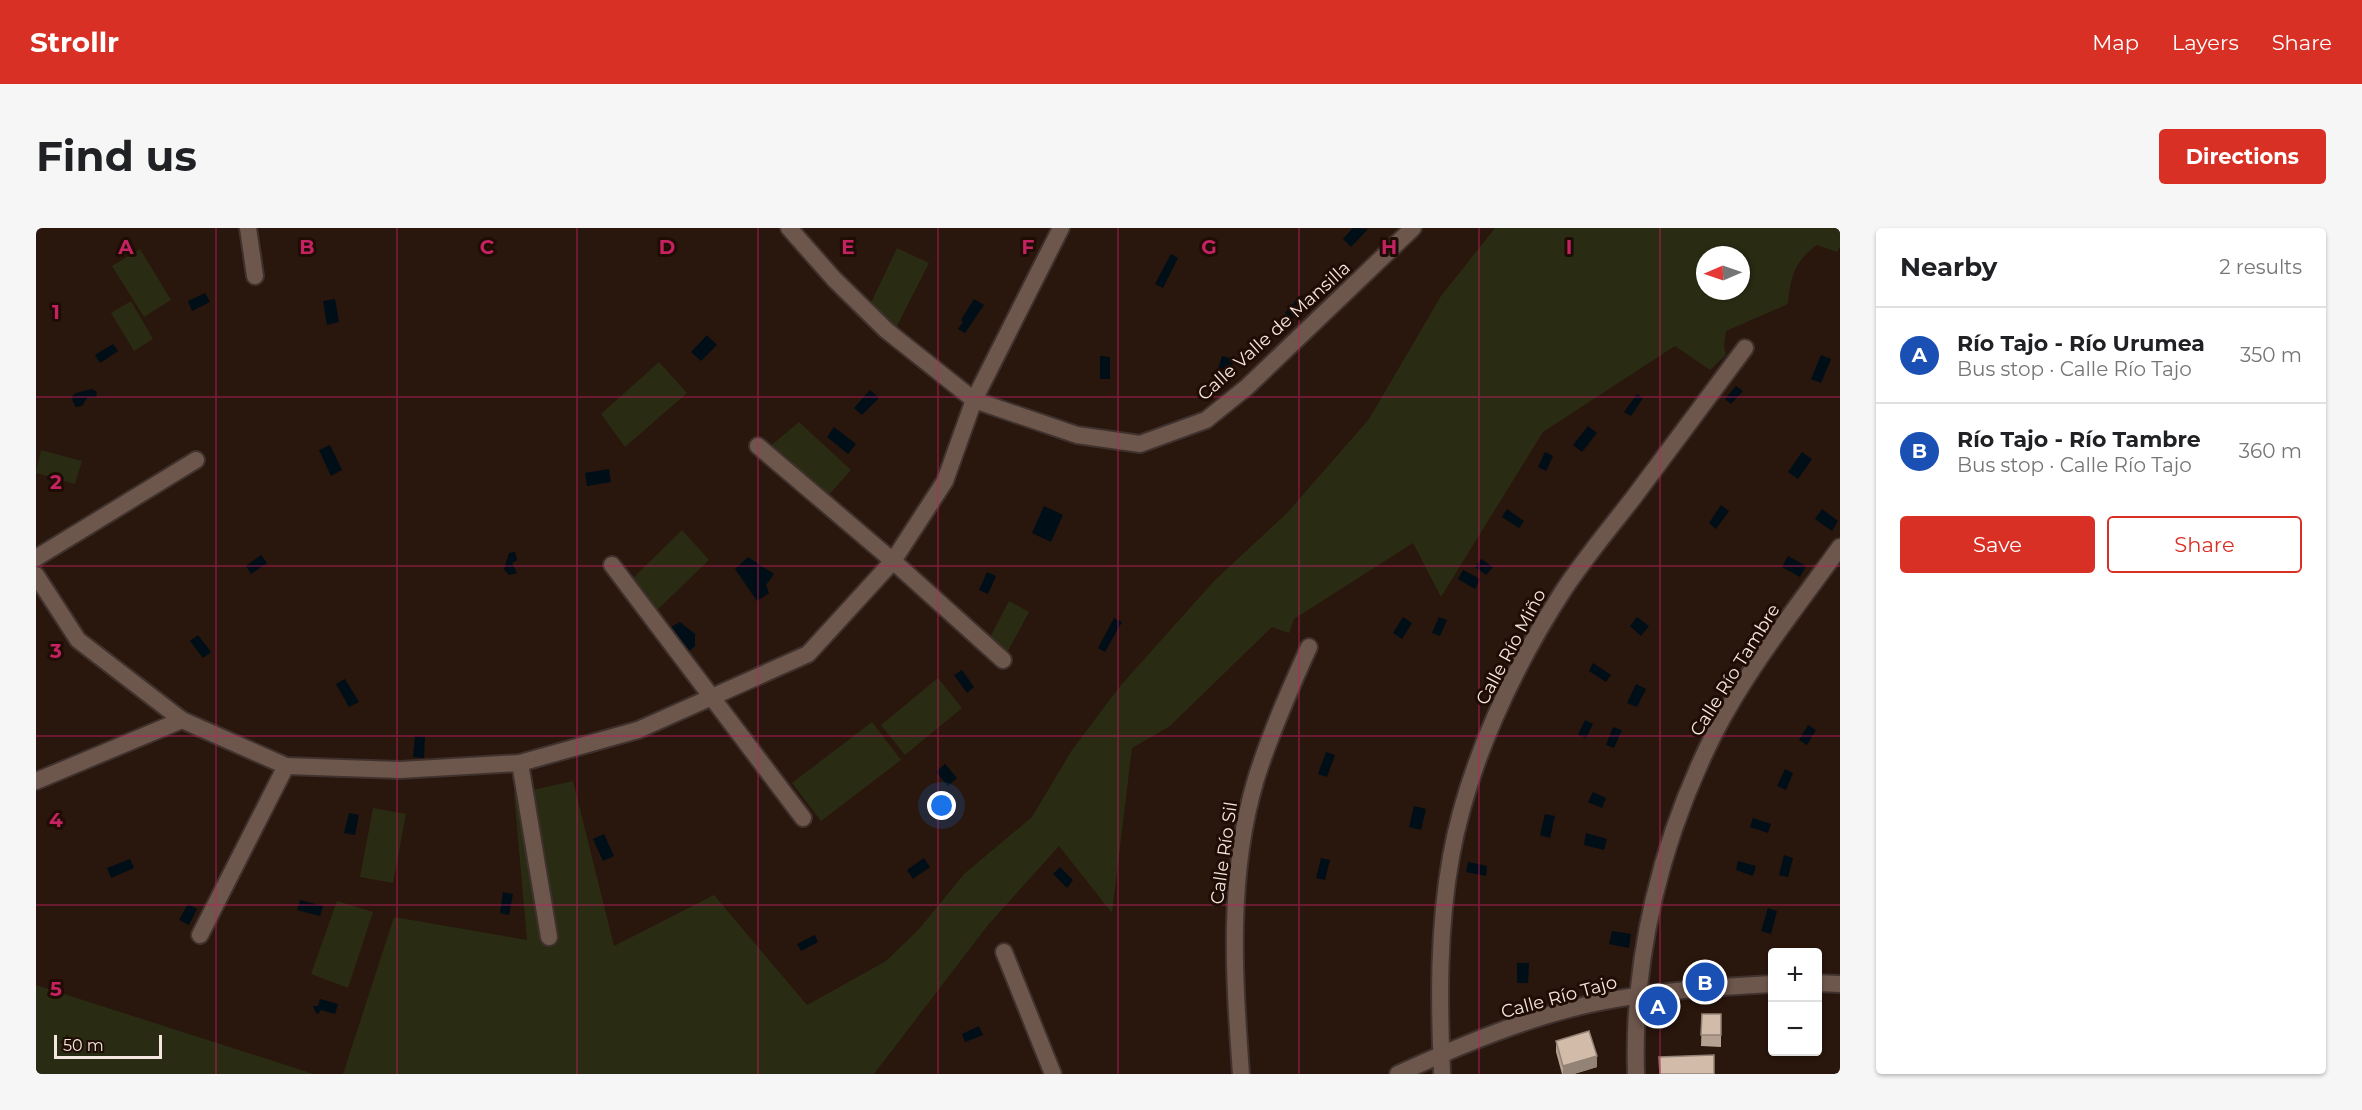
<!DOCTYPE html>
<html lang="en">
<head>
<meta charset="utf-8">
<style>
	:root { --surface:#fff; --page:#f6f6f6; --text:#202124; --muted:#757577; --line:#e0e0e0; --accent:#d93025 }
	body { margin:0; font-family:Montserrat,sans-serif; background:var(--page); color:var(--text) }
	.controls { position:absolute; right:18px; bottom:18px; display:grid; overflow:hidden; border-radius:6px; box-shadow:0 2px 4px #0004 }
	.controls button { width:54px; height:54px; display:grid; place-items:center; padding:0; border:0; border-bottom:2px solid var(--line); background:var(--surface); color:var(--text); font:30px sans-serif }
	.compass { position:absolute; left:1660px; top:18px; width:54px; height:54px; border-radius:50%; background:var(--surface); box-shadow:0 2px 4px #0004; rotate:268deg }
	.scale { position:absolute; left:18px; bottom:15px; width:108px; box-sizing:border-box; padding-left:6px; border:3px solid #f5e7e0; border-top:0; font-size:16px; line-height:21px; white-space:nowrap; color:#f5e7e0; -webkit-text-stroke:4px #1f0d05; paint-order:stroke }
	.you { position:absolute; left:906px; top:578px; width:21px; height:21px; margin:-15px; border:4px solid #fff; border-radius:50%; background:#1a73e8; box-shadow:0 0 0 9px #1a73e833 }
	.badge { display:grid; place-items:center; width:39px; height:39px; border-radius:50%; background:var(--accent); color:#fff; font-size:20px; font-weight:700 }
	.pin { position:absolute; translate:-50% -50%; border:3px solid #fff; box-shadow:0 2px 6px #0006 }
	.list { margin:0; padding:0; list-style:none }
	h2 { display:flex; justify-content:space-between; align-items:center; height:78px; margin:0; padding:0 24px; font-size:26px }
	h2 small { font-size:20px; font-weight:400; color:var(--muted) }
	.list li { display:grid; grid-template-columns:39px 1fr auto; gap:18px; align-items:center; box-sizing:border-box; height:96px; padding:0 24px; border-top:2px solid var(--line) }
	.list b { display:block; font-size:22px; white-space:nowrap }
	.list p { margin:0; font-size:20px; white-space:nowrap; color:var(--muted) }
	.list em { font-size:20px; font-style:normal; color:var(--muted) }
	.actions { display:flex; gap:12px; padding:18px 24px }
	.actions a { flex:1; padding:14px 0; border:2px solid var(--accent); border-radius:6px; text-align:center; font-size:21px; color:var(--accent) }
	.actions .main { background:var(--accent); color:#fff }
	.map { position:relative; flex:none; width:1804px; height:846px; overflow:hidden; border-radius:6px }
	header { display:flex; align-items:center; gap:36px; box-sizing:border-box; height:84px; padding:0 30px; background:var(--accent); color:#fff }
	header strong { font-size:28px }
	nav { display:flex; gap:33px; margin-inline-start:auto; font-size:21px }
	.intro { display:flex; align-items:center; justify-content:space-between; box-sizing:border-box; height:144px; padding:0 36px }
	h1 { margin:0; font-size:42px }
	.button { padding:15px 27px; border-radius:6px; background:var(--accent); color:#fff; font-size:21px; font-weight:700 }
	main { display:flex; gap:36px; padding:0 36px }
	aside { flex:1; background:var(--surface); border-radius:6px; box-shadow:0 2px 4px #0004 }
	.map>svg:first-child { display:block }
	.green { fill:#2a2b13; fill-rule:evenodd }
	.water { fill:#000e18 }
	.lines { fill:none; stroke-linecap:round; stroke-linejoin:round }
	.minor-casing { stroke:#3f312d; stroke-width:20 }
	.minor { stroke:#6d564b; stroke-width:16 }
	.wall { fill:#b5a191 }
	.shaded-wall { fill:#938376 }
	.building { fill:#d2bba9; stroke:#938376; stroke-width:1.5 }
	.grid { fill:none; stroke:#c52262; stroke-width:1.5; stroke-opacity:0.55 }
	.labels { text-anchor:middle; dominant-baseline:central; stroke-width:6; stroke-linejoin:round; paint-order:stroke }
	.street-label { font-size:18px; fill:#f5e7e0; stroke:#1f0d05 }
	.grid-label { font-size:20px; text-anchor:middle; font-weight:bold; fill:#c52262; stroke:#1f0d05; stroke-width:6; stroke-linejoin:round; paint-order:stroke }
</style>
</head>
<body>
<header>
<strong>Strollr</strong>
<nav><a>Map</a><a>Layers</a><a>Share</a></nav>
</header>
<div class="intro"><h1>Find us</h1><a class="button">Directions</a></div>
<main>
<div class="map">
<svg width="1804" height="846" viewBox="0 0 1804 846">
	<rect width="100%" height="100%" fill="#29160c"/>
	<g class="green">
		<path d="M 1459,0 L 1804,0 L 1804,19 L 1801,24 L 1781,17 C 1758,33 1754,51 1752,76 L 1690,103 L 1688,119 L 1690,127 L 1674,142 L 1639,118 L 1507,204 L 1405,369 L 1377,315 L 1258,391 L 1253,405 L 1236,399 L 1134,498 L 1096,520 L 1076,685 L 1023,618 L 952,697 L 838,846 L 307,846 L 358,689 L 491,712 L 478,566 L 537,553 L 578,718 L 678,667 L 771,777 L 850,733 L 883,701 L 928,646 L 996,589 L 1036,522 L 1085,457 L 1179,352 L 1251,285 L 1333,191 L 1405,68 ZM 1669,27 L 1705,27 L 1705,63 L 1669,63 Z"/>
		<polygon points="861,20 893,35 860,100 834,77"/>
		<polygon points="104,21 135,72 108,89 76,38"/>
		<polygon points="95,73 117,111 98,123 75,85"/>
		<polygon points="623,134 651,165 589,219 565,186"/>
		<polygon points="763,194 815,242 789,271 732,220"/>
		<polygon points="5,222 46,233 39,256 0,245"/>
		<polygon points="646,302 673,332 618,385 593,354"/>
		<polygon points="973,373 993,384 972,423 952,413"/>
		<polygon points="902,450 926,480 869,527 845,497"/>
		<polygon points="836,494 865,532 785,593 756,555"/>
		<polygon points="337,580 370,586 357,655 324,649"/>
		<polygon points="301,673 337,684 312,760 275,746"/>
		<polygon points="0,757 278,846 0,846"/>
	</g>
	<g class="water">
		<polygon points="1317,0 1332,1 1315,19 1307,11"/>
		<polygon points="1135,26 1142,30 1127,60 1119,56"/>
		<polygon points="169,65 174,74 156,83 152,73"/>
		<polygon points="1265,67 1273,73 1256,91 1249,85"/>
		<polygon points="299,71 303,94 291,97 287,73"/>
		<polygon points="938,71 948,77 929,105 922,101 927,94 925,92"/>
		<polygon points="671,107 681,117 665,133 655,124"/>
		<polygon points="77,116 82,123 64,135 59,127"/>
		<polygon points="1785,127 1795,131 1785,155 1775,151"/>
		<polygon points="1064,128 1074,129 1074,151 1064,151"/>
		<polygon points="1186,128 1198,131 1191,155 1179,151"/>
		<polygon points="1700,158 1707,163 1695,176 1689,171"/>
		<polygon points="56,161 61,164 60,169 51,170 46,178 40,179 37,174 36,168 40,165"/>
		<polygon points="834,162 843,170 826,187 818,180"/>
		<polygon points="1601,166 1607,170 1595,188 1588,184"/>
		<polygon points="1552,198 1561,205 1546,224 1537,217"/>
		<polygon points="798,199 820,216 812,226 791,209"/>
		<polygon points="294,217 306,242 295,248 283,222"/>
		<polygon points="1509,224 1517,228 1510,243 1502,239"/>
		<polygon points="1766,224 1776,231 1762,251 1752,244"/>
		<polygon points="573,241 575,254 551,258 549,245"/>
		<polygon points="1685,277 1693,283 1680,301 1673,295"/>
		<polygon points="1008,278 1027,287 1015,314 996,305"/>
		<polygon points="1471,281 1488,293 1483,300 1466,289"/>
		<polygon points="1786,281 1802,293 1796,303 1779,291"/>
		<polygon points="479,324 481,332 476,335 481,345 473,347 468,341 473,325"/>
		<polygon points="225,327 231,335 215,346 210,338"/>
		<polygon points="1752,328 1770,338 1764,349 1746,339"/>
		<polygon points="712,329 738,346 730,357 733,365 721,373 699,341"/>
		<polygon points="1445,331 1457,339 1450,347 1439,339"/>
		<polygon points="1427,342 1444,351 1439,361 1422,351"/>
		<polygon points="951,344 960,348 952,366 943,362"/>
		<polygon points="1367,389 1376,395 1366,411 1357,405"/>
		<polygon points="1403,389 1411,392 1404,408 1396,405"/>
		<polygon points="1601,389 1613,398 1605,408 1594,398"/>
		<polygon points="1078,390 1086,394 1069,424 1062,420"/>
		<polygon points="644,394 659,406 659,418 652,424 635,399"/>
		<polygon points="162,407 175,424 167,430 154,413"/>
		<polygon points="1557,435 1575,447 1570,454 1553,443"/>
		<polygon points="926,442 938,459 931,465 918,447"/>
		<polygon points="309,451 323,474 313,479 300,456"/>
		<polygon points="1600,456 1610,461 1601,479 1591,475"/>
		<polygon points="1549,492 1557,496 1550,510 1542,507"/>
		<polygon points="1772,497 1780,502 1771,517 1763,512"/>
		<polygon points="1577,499 1586,502 1578,520 1570,517"/>
		<polygon points="379,508 389,509 388,530 377,529"/>
		<polygon points="1290,524 1299,527 1291,549 1282,546"/>
		<polygon points="909,536 921,550 912,558 900,544"/>
		<polygon points="1749,541 1757,545 1750,562 1741,558"/>
		<polygon points="1557,564 1570,570 1566,580 1552,574"/>
		<polygon points="1378,578 1390,581 1385,602 1373,599"/>
		<polygon points="313,585 323,587 319,607 308,605"/>
		<polygon points="1509,586 1519,588 1514,610 1504,607"/>
		<polygon points="1717,590 1735,596 1732,605 1714,599"/>
		<polygon points="1550,605 1571,611 1568,622 1548,617"/>
		<polygon points="568,606 578,628 567,633 557,611"/>
		<polygon points="1748,627 1757,630 1752,649 1743,647"/>
		<polygon points="888,630 894,639 877,651 871,642"/>
		<polygon points="1285,630 1294,632 1289,652 1280,650"/>
		<polygon points="94,631 98,640 75,650 71,640"/>
		<polygon points="1702,633 1720,638 1717,648 1700,642"/>
		<polygon points="1432,634 1451,638 1450,648 1430,644"/>
		<polygon points="1024,639 1037,652 1031,660 1017,646"/>
		<polygon points="467,664 477,666 473,687 464,685"/>
		<polygon points="264,672 287,678 284,688 261,682"/>
		<polygon points="152,676 161,681 153,697 143,692"/>
		<polygon points="1732,680 1741,683 1735,706 1725,703"/>
		<polygon points="1576,703 1595,706 1593,720 1573,716"/>
		<polygon points="779,707 782,714 765,723 761,716"/>
		<polygon points="1481,735 1493,735 1492,755 1481,755"/>
		<polygon points="284,771 302,776 299,786 285,782 282,786 280,785 277,778 282,778"/>
		<polygon points="943,798 947,807 929,814 926,806"/>
	</g>
	<g class="lines">
		<g class="minor-casing">
			<g id="minor">
				<polyline points="212,0 219,48"/>
				<polyline points="753,0 798,51 850,102 938,172 1041,207 1104,216 1170,192 1211,159 1377,0"/>
				<polyline points="722,218 857,333 967,432"/>
				<polyline points="0,330 160,232"/>
				<polyline points="576,337 767,590"/>
				<polyline points="0,347 42,412 146,492 250,538 364,542 484,535 602,502 772,426 857,333 909,253 938,172 1025,0"/>
				<polyline points="484,535 513,709"/>
				<polyline points="0,553 146,492"/>
				<polyline points="164,707 250,538"/>
				<polyline points="968,724 1017,846"/>
				<polyline points="1782,755 1804,756"/>
				<path d="M 1205,846 C 1198,748 1191,647 1220,551 C 1234,506 1253,463 1273,419"/>
				<path d="M 1362,846 C 1425,817 1492,789 1559,775 C 1617,763 1678,759 1736,756"/>
				<path d="M 1406,846 C 1403,774 1402,701 1415,629 C 1431,538 1477,440 1527,363 C 1548,331 1574,300 1598,269 C 1635,219 1672,169 1709,120"/>
				<path d="M 1600,846 C 1596,727 1626,609 1679,504 C 1713,438 1761,379 1804,319"/>
			</g>
		</g>
		<use href="#minor" class="minor"/>
	</g>
	<g class="wall">
		<polygon points="1666,786 1685,786 1685,819 1665,818"/>
		<polygon points="1520,813 1561,839 1538,846 1526,846 1520,824"/>
	</g>
	<polygon class="shaded-wall" points="1561,828 1561,839 1538,846 1527,846 1527,838"/>
	<g class="building">
		<polygon points="1666,786 1685,786 1685,807 1665,807"/>
		<polygon points="1553,803 1561,828 1527,838 1520,813"/>
		<polygon points="1678,827 1678,846 1624,846 1623,829"/>
	</g>
	<path class="grid" d="M 180,0 L 180,846M 361,0 L 361,846M 541,0 L 541,846M 722,0 L 722,846M 902,0 L 902,846M 1082,0 L 1082,846M 1263,0 L 1263,846M 1443,0 L 1443,846M 1624,0 L 1624,846M 0,169 L 1804,169M 0,338 L 1804,338M 0,508 L 1804,508M 0,677 L 1804,677"/>
	<g class="labels">
		<g class="street-label">
			<text transform="translate(1238 103) rotate(-42)">Calle Valle de Mansilla</text>
			<text transform="translate(1475 419) rotate(-62)">Calle Río Miño</text>
			<text transform="translate(1699 442) rotate(-58)">Calle Río Tambre</text>
			<text transform="translate(1188 625) rotate(-82)">Calle Río Sil</text>
			<text transform="translate(1523 769) rotate(-15)">Calle Río Tajo</text>
		</g>
	</g>
	<g class="grid-label">
		<text x="90" y="26">A</text>
		<text x="271" y="26">B</text>
		<text x="451" y="26">C</text>
		<text x="631" y="26">D</text>
		<text x="812" y="26">E</text>
		<text x="992" y="26">F</text>
		<text x="1173" y="26">G</text>
		<text x="1353" y="26">H</text>
		<text x="1533" y="26">I</text>
		<text x="20" y="91">1</text>
		<text x="20" y="261">2</text>
		<text x="20" y="430">3</text>
		<text x="20" y="599">4</text>
		<text x="20" y="768">5</text>
	</g>
</svg>
<div class="controls">
<button>+</button>
<button>−</button>
</div>
<svg class="compass" viewBox="-18 -18 36 36"><path d="M0-13l5 13h-10z" fill="#e53935"/><path d="M0 13l5-13h-10z" fill="#757577"/></svg>
<div class="scale">50 m</div>
<div class="you"></div>
<div class="pin badge" style="left:1622px;top:778px;background:#1a4fb4">A</div>
<div class="pin badge" style="left:1669px;top:754px;background:#1a4fb4">B</div>
</div>
<aside>
<h2>Nearby<small>2 results</small></h2>
<ul class="list">
<li><span class="badge" style="background:#1a4fb4">A</span><div><b>Río Tajo - Río Urumea</b><p>Bus stop · Calle Río Tajo</p></div><em>350 m</em></li>
<li><span class="badge" style="background:#1a4fb4">B</span><div><b>Río Tajo - Río Tambre</b><p>Bus stop · Calle Río Tajo</p></div><em>360 m</em></li>
</ul>
<div class="actions"><a class="main">Save</a><a>Share</a></div>
</aside>
</main>
</body>
</html>
